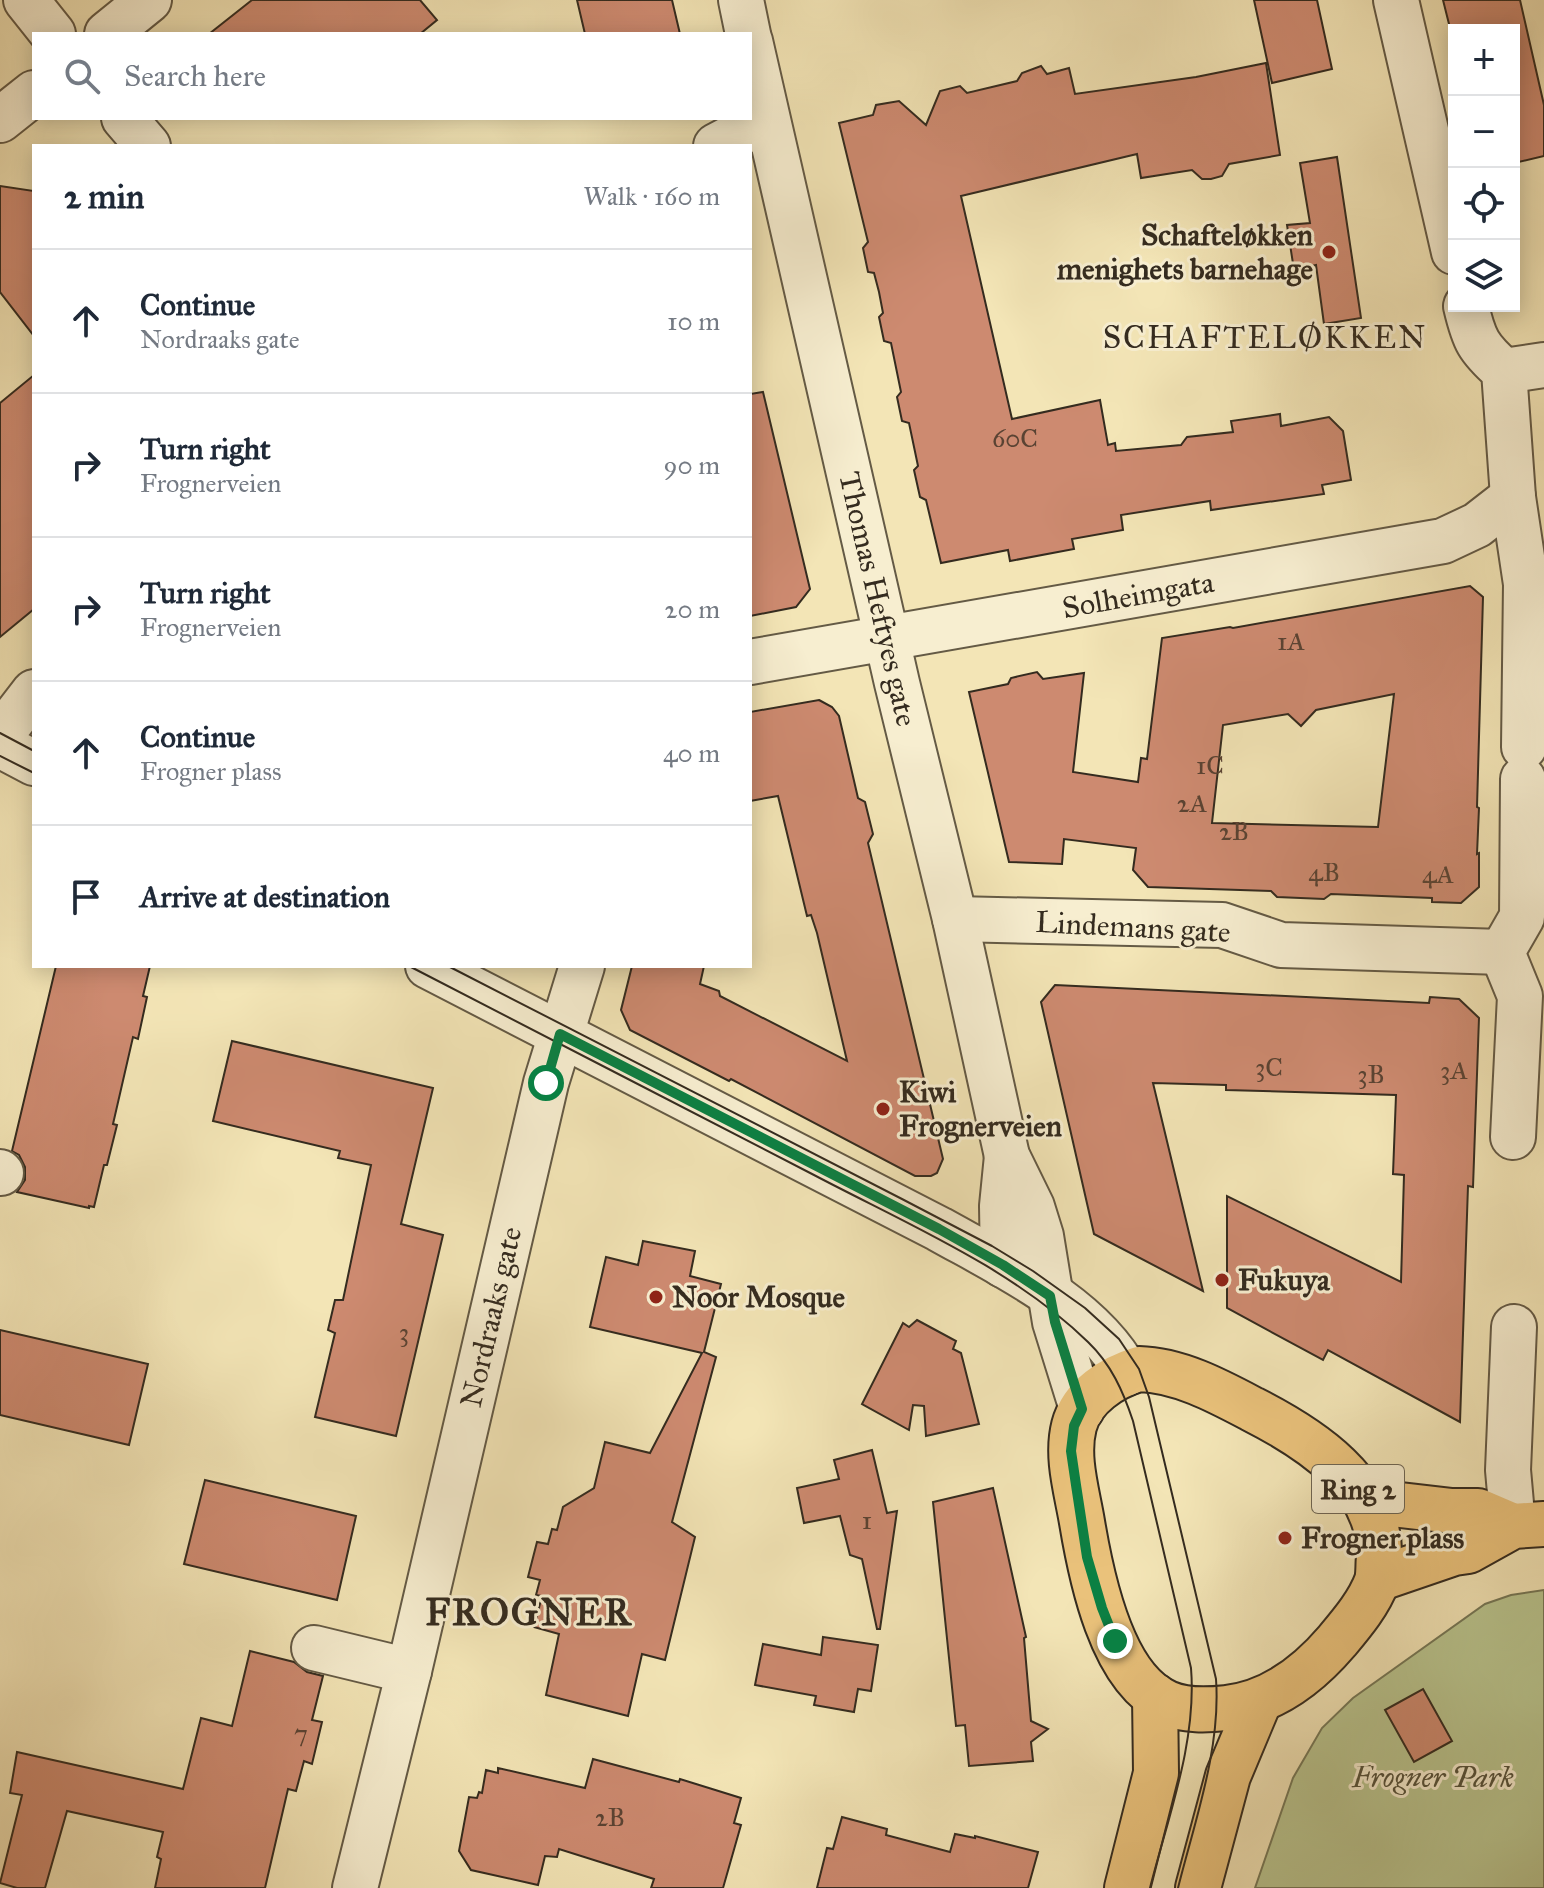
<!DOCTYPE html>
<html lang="en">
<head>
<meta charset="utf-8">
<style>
	:root { --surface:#fff; --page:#f6f6f7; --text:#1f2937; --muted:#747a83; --line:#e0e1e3 }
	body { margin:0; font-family:"IM FELL Great Primer",serif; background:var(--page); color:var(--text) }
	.controls { position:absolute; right:24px; top:24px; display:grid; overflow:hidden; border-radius:0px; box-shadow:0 4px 20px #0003 }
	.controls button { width:72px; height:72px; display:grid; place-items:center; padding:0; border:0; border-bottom:2px solid var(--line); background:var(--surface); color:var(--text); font:40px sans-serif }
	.stop { position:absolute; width:24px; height:24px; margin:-18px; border:6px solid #0b8043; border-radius:50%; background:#fff }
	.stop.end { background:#0b8043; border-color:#fff; box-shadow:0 2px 8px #0008 }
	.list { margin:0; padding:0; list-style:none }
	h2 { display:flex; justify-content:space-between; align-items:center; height:104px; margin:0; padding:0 32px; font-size:34px }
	h2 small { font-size:26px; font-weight:400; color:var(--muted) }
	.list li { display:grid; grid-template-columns:52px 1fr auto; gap:24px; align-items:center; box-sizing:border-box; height:144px; padding:0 32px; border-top:2px solid var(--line) }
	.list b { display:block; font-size:30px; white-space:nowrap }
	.list p { margin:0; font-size:26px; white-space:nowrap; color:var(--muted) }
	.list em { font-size:26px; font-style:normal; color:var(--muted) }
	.icon { flex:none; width:44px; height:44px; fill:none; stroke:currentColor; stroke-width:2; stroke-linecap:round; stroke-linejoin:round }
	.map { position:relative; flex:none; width:1544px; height:1888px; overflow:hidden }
	.search { position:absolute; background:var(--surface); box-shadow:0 4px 20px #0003; left:32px; top:32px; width:720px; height:88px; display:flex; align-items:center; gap:20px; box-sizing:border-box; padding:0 28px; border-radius:0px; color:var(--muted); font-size:30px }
	.panel { position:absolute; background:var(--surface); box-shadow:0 4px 20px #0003; left:32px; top:144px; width:720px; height:824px; border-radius:0px }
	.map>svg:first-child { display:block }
	.green { fill:#b9c58f; stroke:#767857; stroke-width:2 }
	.building { fill:#cd8a70; stroke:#342b1f; stroke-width:2; fill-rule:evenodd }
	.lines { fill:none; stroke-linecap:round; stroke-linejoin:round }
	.minor-casing { stroke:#645a45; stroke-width:48 }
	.major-casing { stroke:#342b1f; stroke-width:48 }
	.minor { stroke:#f7eed0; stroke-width:44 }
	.major { stroke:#eac27b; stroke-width:44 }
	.tram { stroke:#342b1f; stroke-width:2 }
	.route { stroke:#0b8043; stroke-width:10 }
	.poi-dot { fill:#8f2418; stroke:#f7eed0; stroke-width:3 }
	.labels { text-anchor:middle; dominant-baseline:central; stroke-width:6; stroke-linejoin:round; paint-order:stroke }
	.number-label { font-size:26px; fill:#5a4333 }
	.shield { fill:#f7eed0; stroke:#6e6654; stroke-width:2 }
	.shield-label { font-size:28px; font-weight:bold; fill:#342b1f }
	.poi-label { font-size:30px; font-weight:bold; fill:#342b1f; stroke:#f7eed0; text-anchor:start }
	.street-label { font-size:30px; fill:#342b1f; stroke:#f7eed0 }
	.park-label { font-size:30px; font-style:italic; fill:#55523b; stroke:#f7eed0 }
	.neighbourhood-label { font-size:32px; letter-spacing:2px; fill:#342b1f; stroke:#f7eed0 }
	.district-label { font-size:38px; font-weight:bold; letter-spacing:2px; fill:#342b1f; stroke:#f7eed0 }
</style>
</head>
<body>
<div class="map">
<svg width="1544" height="1888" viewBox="0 0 1544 1888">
	<rect width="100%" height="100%" fill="#f3e5b6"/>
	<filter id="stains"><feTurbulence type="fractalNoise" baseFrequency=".0025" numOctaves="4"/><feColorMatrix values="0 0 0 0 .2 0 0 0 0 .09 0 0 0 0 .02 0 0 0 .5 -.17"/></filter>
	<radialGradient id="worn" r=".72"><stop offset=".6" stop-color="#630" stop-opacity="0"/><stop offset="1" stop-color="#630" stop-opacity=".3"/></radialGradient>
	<polygon class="green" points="1544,1590 1544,1888 1255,1888 1293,1778 1322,1728 1353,1698 1485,1604 1511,1595"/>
	<g class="building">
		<polygon points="252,0 420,0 437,20 420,34 209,34"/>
		<polygon points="577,0 672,0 680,34 585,34"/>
		<polygon points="1254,0 1317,0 1332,69 1272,83"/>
		<polygon points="1443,0 1520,0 1544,105 1544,156 1514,163 1514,30 1454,30 1454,44"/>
		<polygon points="1266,63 1280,155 1229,164 1222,176 1211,179 1202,179 1192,170 1141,178 1137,154 961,196 1012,419 1100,400 1108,445 1115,443 1116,451 1181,445 1187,437 1233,432 1231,421 1280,414 1281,426 1329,417 1343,431 1351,480 1322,485 1324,494 1211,510 1210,501 1121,515 1123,530 1072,539 1074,549 1010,561 1008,550 941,563 926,500 920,497 914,470 918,466 909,423 902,421 897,397 901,392 891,343 884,341 879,317 883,313 879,292 874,273 868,272 863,248 868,242 839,123 873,115 876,105 899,101 926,125 940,91 960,86 967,93 1017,81 1022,73 1041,66 1047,74 1069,68 1075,94 1196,77"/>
		<polygon points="1337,157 1361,318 1324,324 1316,265 1294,270 1287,225 1310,223 1300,163"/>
		<polygon points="0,186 34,191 34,336 0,292"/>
		<polygon points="34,375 34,609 0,637 0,403"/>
		<polygon points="763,392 810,589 796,607 750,616 750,394"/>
		<path d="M 1470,586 L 1483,597 L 1477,807 L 1479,808 L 1477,854 L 1479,853 L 1479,887 L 1461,903 L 1432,902 L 1432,898 L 1331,894 L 1324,899 L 1277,897 L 1271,891 L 1148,887 L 1133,870 L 1136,848 L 1064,839 L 1062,864 L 1009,862 L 969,692 L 1008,684 L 1011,678 L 1037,672 L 1043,679 L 1084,673 L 1073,772 L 1138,782 L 1141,758 L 1147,759 L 1162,638 L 1230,627 L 1233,628 ZM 1394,694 L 1378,827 L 1212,823 L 1223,725 L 1288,714 L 1301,726 L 1316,710 Z"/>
		<polygon points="819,700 832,707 839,716 858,798 865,802 873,834 868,843 943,1159 937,1173 931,1176 915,1176 731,1079 729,1081 630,1030 621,1010 632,966 704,966 700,984 719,991 720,996 847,1061 817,933 811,915 807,916 778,796 750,801 750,712"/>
		<polygon points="56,966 150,966 143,996 147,997 138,1039 133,1037 113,1124 117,1125 107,1165 104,1165 94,1207 89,1206 89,1208 17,1192 25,1180 25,1167 19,1155 12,1151"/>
		<polygon points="1055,985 1429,1003 1430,997 1459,999 1479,1018 1473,1187 1468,1186 1460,1422 1328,1350 1323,1360 1227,1308 1227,1196 1401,1282 1404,1175 1393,1174 1396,1095 1226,1090 1226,1085 1153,1083 1203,1291 1094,1234 1041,1002"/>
		<polygon points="232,1041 433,1088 401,1224 443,1235 396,1436 315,1417 335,1333 328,1330 335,1300 343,1300 371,1165 338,1158 340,1151 213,1121"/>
		<polygon points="643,1241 695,1251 690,1276 721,1284 704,1352 716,1357 672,1522 695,1537 665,1660 642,1654 628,1716 546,1695 559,1634 534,1627 542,1596 536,1595 540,1580 528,1577 537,1542 548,1544 552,1529 557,1530 563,1507 594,1488 605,1442 650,1453 702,1353 590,1327 606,1257 638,1265"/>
		<polygon points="917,1320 956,1341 953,1349 961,1353 979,1424 926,1436 924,1406 913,1405 909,1430 862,1404 903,1323 909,1327"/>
		<polygon points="0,1330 148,1364 129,1445 0,1415"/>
		<polygon points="872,1450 887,1513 897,1511 880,1629 877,1629 862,1559 850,1555 840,1516 804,1523 797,1488 839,1479 834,1460"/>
		<polygon points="205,1480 356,1516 337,1600 184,1564"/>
		<polygon points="993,1488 1026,1637 1024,1638 1031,1721 1048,1729 1031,1742 1033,1761 969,1766 965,1725 956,1726 933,1502"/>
		<polygon points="823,1637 878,1645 871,1691 858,1689 854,1712 814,1705 816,1696 755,1685 763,1644 821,1655"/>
		<polygon points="250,1651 294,1662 307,1672 323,1676 312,1720 322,1722 312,1764 304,1761 296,1791 288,1789 265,1888 155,1888 161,1859 157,1857 163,1832 67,1811 45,1888 17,1888 0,1883 22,1795 10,1793 17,1752 183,1789 201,1718 232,1726"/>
		<polygon points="1423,1689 1452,1741 1414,1762 1385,1710"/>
		<polygon points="593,1759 679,1782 680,1779 741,1798 734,1823 741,1825 723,1888 651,1888 654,1879 559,1849 557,1857 545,1856 538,1885 471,1870 459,1851 469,1797 477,1798 479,1792 482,1793 486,1770 498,1773 498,1768 585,1788"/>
		<polygon points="842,1817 887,1829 886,1835 950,1852 955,1834 975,1838 975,1836 1038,1852 1028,1888 817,1888 827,1848 833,1849"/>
	</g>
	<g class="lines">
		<g class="minor-casing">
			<g id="minor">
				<polyline points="26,0 53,34"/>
				<polyline points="741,0 748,34"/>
				<polyline points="1396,0 1454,252"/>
				<polyline points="107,34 149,0"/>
				<polyline points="750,41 897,683 955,919 1007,1156 1032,1207 1041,1236 1055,1322 1082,1409"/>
				<polyline points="124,118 148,146"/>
				<polyline points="0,120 34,93"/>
				<polyline points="716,146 767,119"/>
				<path d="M 1466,306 C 1474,340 1478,348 1504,371 L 1513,497 L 1526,584 L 1524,747"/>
				<polyline points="1504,371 1544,365"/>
				<polyline points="750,662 1443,541 1477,525 1513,497"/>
				<polyline points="0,736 34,692"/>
				<polyline points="0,745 34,763"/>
				<polyline points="955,919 1222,925 1281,945 1502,952"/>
				<path d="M 428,966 L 939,1229 C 1003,1265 1091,1306 1127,1373"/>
				<polyline points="1513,1137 1520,996 1502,952 1522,917 1523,779"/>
				<polyline points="0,1172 1,1173"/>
				<polyline points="1003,1265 1002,1206 1007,1156"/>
				<polyline points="1513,1526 1508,1470 1514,1327"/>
				<polyline points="314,1648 409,1671"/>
				<polyline points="355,1888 409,1671 546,1083 582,966"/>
			</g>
		</g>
		<g class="major-casing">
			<g id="major">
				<path d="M 1139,1369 C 1179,1370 1218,1391 1252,1409 C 1309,1438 1382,1484 1379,1557 C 1378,1564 1379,1573 1377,1581 C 1369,1603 1352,1623 1337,1641 C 1308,1675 1272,1703 1226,1708 C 1207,1710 1185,1711 1167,1703 C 1111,1678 1091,1576 1082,1522 C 1077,1492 1066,1457 1074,1426 C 1082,1396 1112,1377 1139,1369 Z"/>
				<polyline points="1366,1501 1452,1511 1478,1511 1513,1526"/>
				<polyline points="1378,1579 1454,1553 1468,1551 1513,1526 1544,1524"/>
				<polyline points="1127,1888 1156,1773 1155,1696"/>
				<polyline points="1198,1888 1228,1776 1259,1702"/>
			</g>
		</g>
		<use href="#minor" class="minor"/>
		<use href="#major" class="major"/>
		<g class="tram">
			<polyline points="0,733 34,751"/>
			<polyline points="0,756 34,773"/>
			<path d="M 409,966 C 544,1036 679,1105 814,1175 C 907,1224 1012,1268 1088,1342 C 1111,1364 1123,1391 1133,1421 L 1191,1668 C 1197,1742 1168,1817 1150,1888"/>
			<path d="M 448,966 L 902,1199 L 992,1246 L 1033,1271 L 1085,1308 L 1119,1339 L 1139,1369 L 1149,1397 L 1216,1679 C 1221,1749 1195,1820 1178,1888"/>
		</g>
	</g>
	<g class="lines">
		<polyline class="route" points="546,1083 560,1034 939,1229 1003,1265 1050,1296 1055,1322 1082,1409 1074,1426 1071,1451 1076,1485 1087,1557 1102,1608 1115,1641"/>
	</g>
	<g class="poi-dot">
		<circle cx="1329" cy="252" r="8"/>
		<circle cx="883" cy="1109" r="8"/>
		<circle cx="1222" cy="1280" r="8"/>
		<circle cx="656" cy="1297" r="8"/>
		<circle cx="1285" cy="1538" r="8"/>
	</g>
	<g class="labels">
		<g class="number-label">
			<text x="1015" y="438">60C</text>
			<text x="1291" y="641">1A</text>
			<text x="1210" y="765">1C</text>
			<text x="1192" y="803">2A</text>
			<text x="1234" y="831">2B</text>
			<text x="1324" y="872">4B</text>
			<text x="1438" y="874">4A</text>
			<text x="1269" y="1067">3C</text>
			<text x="1454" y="1070">3A</text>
			<text x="1371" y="1074">3B</text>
			<text x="404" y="1332">3</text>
			<text x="867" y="1520">1</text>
			<text x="301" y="1733">7</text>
			<text x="610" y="1817">2B</text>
		</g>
		<rect class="shield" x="1312" y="1465" width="92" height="48" rx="6"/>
		<g class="shield-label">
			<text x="1358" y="1489">Ring 2</text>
		</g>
		<g class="poi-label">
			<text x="1313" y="235" text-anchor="end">Schafteløkken<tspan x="1313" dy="34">menighets barnehage</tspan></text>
			<text x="899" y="1092">Kiwi<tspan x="899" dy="34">Frognerveien</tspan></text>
			<text x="1238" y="1280">Fukuya</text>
			<text x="672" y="1297">Noor Mosque</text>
			<text x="1301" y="1538">Frogner plass</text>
		</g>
		<g class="street-label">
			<text transform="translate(1138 595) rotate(-10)">Solheimgata</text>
			<text transform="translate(878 599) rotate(77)">Thomas Heftyes gate</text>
			<text transform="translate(1133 927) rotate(3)">Lindemans gate</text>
			<text transform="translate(491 1317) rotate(-77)">Nordraaks gate</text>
		</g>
		<g class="park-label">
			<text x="1433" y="1777">Frogner Park</text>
		</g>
		<g class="neighbourhood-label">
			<text x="1265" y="337">SCHAFTELØKKEN</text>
		</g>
		<g class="district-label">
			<text x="529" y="1612">FROGNER</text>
		</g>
	</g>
	<rect width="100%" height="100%" filter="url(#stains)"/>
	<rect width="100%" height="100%" fill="url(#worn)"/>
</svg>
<div class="controls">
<button>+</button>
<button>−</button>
<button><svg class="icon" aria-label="locate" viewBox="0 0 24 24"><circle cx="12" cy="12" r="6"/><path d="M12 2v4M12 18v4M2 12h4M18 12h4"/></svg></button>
<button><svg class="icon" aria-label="layers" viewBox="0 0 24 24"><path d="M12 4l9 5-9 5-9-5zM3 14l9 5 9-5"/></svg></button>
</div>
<div class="stop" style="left:546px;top:1083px"></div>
<div class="stop end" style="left:1115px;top:1641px"></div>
<div class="search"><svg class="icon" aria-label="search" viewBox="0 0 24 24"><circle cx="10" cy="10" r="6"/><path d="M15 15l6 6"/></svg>Search here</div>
<section class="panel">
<h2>2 min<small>Walk · 160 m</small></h2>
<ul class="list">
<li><svg class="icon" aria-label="ahead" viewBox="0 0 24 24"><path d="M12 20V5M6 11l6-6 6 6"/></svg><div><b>Continue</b><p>Nordraaks gate</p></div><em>10 m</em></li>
<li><svg class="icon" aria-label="right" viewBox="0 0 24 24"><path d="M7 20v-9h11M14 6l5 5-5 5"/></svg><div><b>Turn right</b><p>Frognerveien</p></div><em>90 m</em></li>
<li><svg class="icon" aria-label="right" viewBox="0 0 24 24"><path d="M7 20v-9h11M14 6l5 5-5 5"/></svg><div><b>Turn right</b><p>Frognerveien</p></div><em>20 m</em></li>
<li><svg class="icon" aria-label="ahead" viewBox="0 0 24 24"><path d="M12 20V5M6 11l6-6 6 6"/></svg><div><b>Continue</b><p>Frogner plass</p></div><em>40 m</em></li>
<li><svg class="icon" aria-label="arrive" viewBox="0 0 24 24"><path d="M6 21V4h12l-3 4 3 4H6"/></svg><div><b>Arrive at destination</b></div></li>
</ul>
</section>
</div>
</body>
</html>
